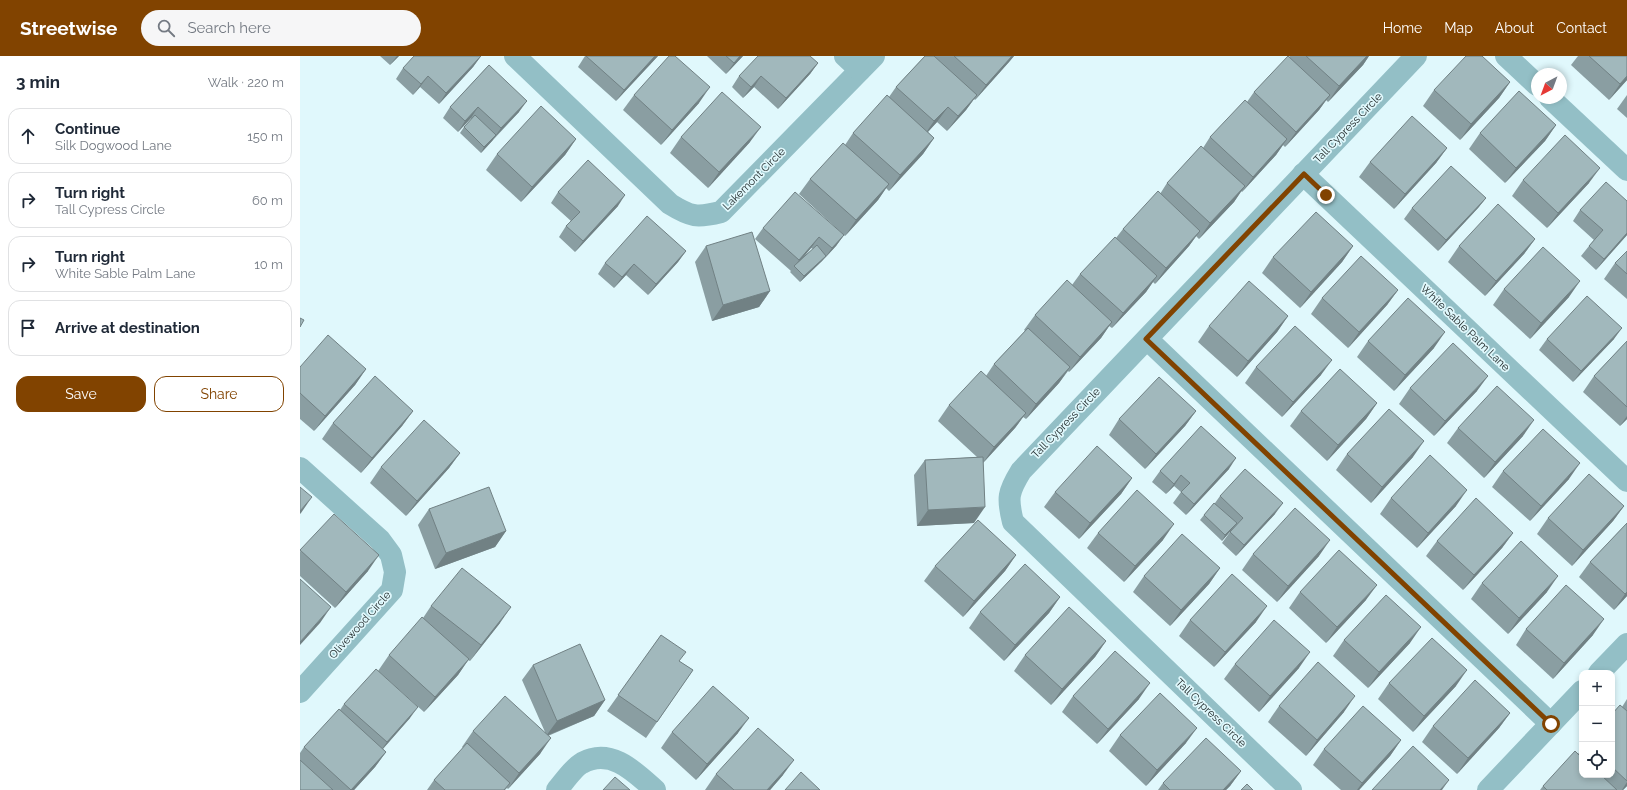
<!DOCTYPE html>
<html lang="en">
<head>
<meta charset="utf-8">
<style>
	:root { --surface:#fff; --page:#f6f6f7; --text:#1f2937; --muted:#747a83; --line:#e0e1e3; --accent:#814300 }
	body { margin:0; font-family:Raleway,sans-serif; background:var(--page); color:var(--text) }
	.controls { position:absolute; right:12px; bottom:12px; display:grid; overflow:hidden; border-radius:8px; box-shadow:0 2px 6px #0003 }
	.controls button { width:36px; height:36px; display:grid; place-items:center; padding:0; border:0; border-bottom:1px solid var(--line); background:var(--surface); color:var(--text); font:20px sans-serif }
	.compass { position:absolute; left:1231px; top:12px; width:36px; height:36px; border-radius:50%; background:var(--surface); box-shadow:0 2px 6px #0003; rotate:221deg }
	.stop { position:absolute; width:12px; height:12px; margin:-9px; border:3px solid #814300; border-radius:50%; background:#fff }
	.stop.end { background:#814300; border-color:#fff; box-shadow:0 1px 4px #0008 }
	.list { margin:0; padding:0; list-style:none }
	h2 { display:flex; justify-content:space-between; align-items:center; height:52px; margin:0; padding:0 16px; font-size:17px }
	h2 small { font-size:13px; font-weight:400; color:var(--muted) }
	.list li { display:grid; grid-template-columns:26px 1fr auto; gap:12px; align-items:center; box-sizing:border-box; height:56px; margin:0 8px 8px; padding:0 8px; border:1px solid var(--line); border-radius:12px }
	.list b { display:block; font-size:15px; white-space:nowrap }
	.list p { margin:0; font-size:13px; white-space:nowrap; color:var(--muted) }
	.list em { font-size:13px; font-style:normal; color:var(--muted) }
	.actions { display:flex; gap:8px; padding:12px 16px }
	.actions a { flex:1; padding:9px 0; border:1px solid var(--accent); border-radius:12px; text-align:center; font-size:14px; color:var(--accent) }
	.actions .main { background:var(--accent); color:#fff }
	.icon { flex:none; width:22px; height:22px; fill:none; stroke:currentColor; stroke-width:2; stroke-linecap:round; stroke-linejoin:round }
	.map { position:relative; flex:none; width:1327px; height:734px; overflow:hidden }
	header { display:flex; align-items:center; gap:24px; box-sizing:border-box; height:56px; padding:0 20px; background:var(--accent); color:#fff }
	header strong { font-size:19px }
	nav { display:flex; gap:22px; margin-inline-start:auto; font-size:14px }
	.search { width:280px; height:36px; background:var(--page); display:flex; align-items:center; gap:10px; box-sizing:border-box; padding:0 14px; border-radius:22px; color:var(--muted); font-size:15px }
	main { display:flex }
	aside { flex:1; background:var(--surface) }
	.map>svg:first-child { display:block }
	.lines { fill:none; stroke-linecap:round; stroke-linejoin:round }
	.minor { stroke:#93bfc6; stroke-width:22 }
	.wall { fill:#8a9ea2; fill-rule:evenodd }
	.shaded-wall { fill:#718184 }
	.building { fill:#a1b8bc; stroke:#718184 }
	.route { stroke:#814300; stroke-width:5 }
	.labels { text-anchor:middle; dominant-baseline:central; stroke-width:3.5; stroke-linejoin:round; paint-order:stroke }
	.street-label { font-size:11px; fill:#222b2c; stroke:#e0f8fc }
</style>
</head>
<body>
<header>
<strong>Streetwise</strong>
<div class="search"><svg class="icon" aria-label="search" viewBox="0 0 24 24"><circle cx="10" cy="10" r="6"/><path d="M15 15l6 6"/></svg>Search here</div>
<nav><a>Home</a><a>Map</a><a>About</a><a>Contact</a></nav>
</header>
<main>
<aside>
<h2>3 min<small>Walk · 220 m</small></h2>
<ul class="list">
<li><svg class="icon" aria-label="ahead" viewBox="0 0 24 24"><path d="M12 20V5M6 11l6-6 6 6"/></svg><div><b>Continue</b><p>Silk Dogwood Lane</p></div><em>150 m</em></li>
<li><svg class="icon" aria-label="right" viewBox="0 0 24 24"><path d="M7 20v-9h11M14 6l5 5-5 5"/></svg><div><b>Turn right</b><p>Tall Cypress Circle</p></div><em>60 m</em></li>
<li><svg class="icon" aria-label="right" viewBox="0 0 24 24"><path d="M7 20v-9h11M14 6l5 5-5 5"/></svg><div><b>Turn right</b><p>White Sable Palm Lane</p></div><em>10 m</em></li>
<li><svg class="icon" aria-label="arrive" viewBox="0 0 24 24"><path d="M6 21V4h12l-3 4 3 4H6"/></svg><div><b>Arrive at destination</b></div></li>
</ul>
<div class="actions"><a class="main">Save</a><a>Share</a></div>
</aside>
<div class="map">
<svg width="1327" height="734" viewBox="0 0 1327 734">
	<rect width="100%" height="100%" fill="#e0f8fc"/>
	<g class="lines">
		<g class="minor">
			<path d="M 215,0 L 370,148 C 391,161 397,162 421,156 L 574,0"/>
			<polyline points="545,0 560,14"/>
			<polyline points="1206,0 1237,29"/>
			<polyline points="1250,42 1327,114"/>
			<polyline points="1003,118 1327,425"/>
			<polyline points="847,283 1251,668"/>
			<polyline points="0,412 80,484 91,499 95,516 92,534 0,636"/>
			<polyline points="1299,617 1327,588"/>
			<path d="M 257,734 C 263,727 274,711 282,707 C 311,691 335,716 355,734"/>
			<path d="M 991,734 L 713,466 C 707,442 708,436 721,415 L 1116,0"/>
			<polyline points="1188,734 1282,635"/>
		</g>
	</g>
	<g class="wall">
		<polygon points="80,0 99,0 90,9"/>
		<polygon points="181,0 173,11 139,48 120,31 113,39 96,23 103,12"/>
		<polygon points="285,0 358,0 316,45 278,11"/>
		<polygon points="407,0 443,0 426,18"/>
		<polygon points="625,0 714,0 709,6 675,44 674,43 666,54 647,75 637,66 628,76 634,82 623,98 589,135 586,132 578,144 545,180 499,138 510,123 545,89 553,77 589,41 596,31"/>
		<polygon points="990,0 1069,0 1063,9 1028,46 1026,44 1019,54 985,91 983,89 976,99 942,136 941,135 934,146 899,183 896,180 889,190 855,228 853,226 846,236 812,272 809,270 801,282 769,316 768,315 759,327 726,363 723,361 715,372 683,407 674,467 617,470 614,419 625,404 677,401 638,365 649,349 686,320 694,308 725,275 724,274 735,259 772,229 780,218 816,182 823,173 860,138 867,127 903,92 910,81 947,46 954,36"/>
		<polygon points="1278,0 1327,0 1327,24 1309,44 1271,9"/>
		<polygon points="518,7 510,18 478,53 454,31 443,42 432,31 439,20"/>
		<polygon points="189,9 219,56 181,97 160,77 164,71 171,63 171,62 158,76 143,62 150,51"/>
		<polygon points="1210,26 1199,42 1160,84 1123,50 1134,34"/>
		<polygon points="334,39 399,47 361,89 323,54"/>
		<polygon points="1327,39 1327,62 1317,53"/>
		<polygon points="1256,69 1245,85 1205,127 1169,93 1180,77"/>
		<polygon points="381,81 450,86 408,132 370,97"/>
		<polygon points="276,83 265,99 221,146 186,114 197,98"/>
		<polygon points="1147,92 1136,107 1094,153 1059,121 1070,106"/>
		<polygon points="1223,124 1289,127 1247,172 1212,140"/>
		<polygon points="258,136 318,150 275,196 259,181 266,170 271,165 251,147"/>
		<polygon points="1186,142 1178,152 1138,195 1104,163 1112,152"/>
		<polygon points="1280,154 1327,179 1296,214 1281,200 1289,190 1294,184 1273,165"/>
		<path d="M 463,172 L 544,179 L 536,190 L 524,203 L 522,205 L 500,226 L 490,216 L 491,215 L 455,183 ZM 511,192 L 513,193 L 501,204 Z"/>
		<polygon points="1235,183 1224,198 1185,240 1148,206 1159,190"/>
		<polygon points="406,190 470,235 459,251 412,265 395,206"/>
		<polygon points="1053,190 1042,206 1000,252 962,217 973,201"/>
		<polygon points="386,195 378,206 348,239 326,219 314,232 298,218 305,207"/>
		<polygon points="1327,195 1327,243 1304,223 1315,207"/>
		<polygon points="1204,233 1269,241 1230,283 1193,249"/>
		<polygon points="1098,234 1087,249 1048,292 1011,258 1022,242"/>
		<polygon points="988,260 977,276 937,321 898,286 909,270"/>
		<polygon points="1247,283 1314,283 1273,326 1239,294"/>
		<polygon points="1068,285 1134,292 1094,335 1057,301"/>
		<polygon points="1327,285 1327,363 1320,370 1283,336 1294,320"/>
		<polygon points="0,311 66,313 55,329 14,375 0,363"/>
		<polygon points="956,311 1021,319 982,361 945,327"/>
		<polygon points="1110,332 1177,335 1134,380 1099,348"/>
		<polygon points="1077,347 1066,363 1027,405 990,370 1001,355"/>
		<polygon points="113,355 102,370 61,417 22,383 33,367"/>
		<polygon points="896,355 885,370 845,413 809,379 819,363"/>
		<polygon points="1158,372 1223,380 1184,422 1147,387"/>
		<polygon points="160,397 149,412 106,460 70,427 81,411"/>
		<polygon points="1047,398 1113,401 1071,447 1036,414"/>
		<polygon points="929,413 886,459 873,447 881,436 874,430 866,438 852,426 860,415"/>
		<polygon points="1203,415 1269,423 1230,465 1192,431"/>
		<polygon points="832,422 821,438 779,483 744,451 755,436"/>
		<polygon points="920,440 975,458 936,500 922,487 930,476 934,471 922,485 900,464 904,459 915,447"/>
		<polygon points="1091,442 1156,450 1117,492 1080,458"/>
		<polygon points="1324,450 1313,465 1272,510 1237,478 1248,462"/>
		<polygon points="129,453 206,475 195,491 135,513 118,469"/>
		<polygon points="1327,467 1327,540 1314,554 1279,521 1290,506"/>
		<polygon points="798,477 863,484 824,526 787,492"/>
		<polygon points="1213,477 1202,492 1163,534 1126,500 1137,485"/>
		<polygon points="0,495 68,515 35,552 0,520"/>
		<polygon points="953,498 1019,500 977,546 942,514"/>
		<polygon points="716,499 705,515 663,561 624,525 635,510"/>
		<polygon points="920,512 909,528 870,570 833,536 844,520"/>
		<polygon points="1182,527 1247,536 1208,578 1171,543"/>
		<polygon points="1000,536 1066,544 1026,587 989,552"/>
		<polygon points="760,541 749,557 704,605 669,572 680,556"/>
		<polygon points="131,550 200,567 170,605 168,604 158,619 124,656 78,615 89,599 123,562"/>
		<polygon points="890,564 956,566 914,611 879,580"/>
		<polygon points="1226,573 1293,579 1253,623 1216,589"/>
		<polygon points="361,579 379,605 393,614 346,682 307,655"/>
		<polygon points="1044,584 1110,587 1068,632 1033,600"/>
		<polygon points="806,585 795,601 751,649 714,615 725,599"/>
		<polygon points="935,608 999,612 959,656 924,623"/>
		<polygon points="233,609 305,644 294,660 248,680 240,698 208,733 207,732 205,734 127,734 134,724 163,692 162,691 173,675 245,676 222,624"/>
		<polygon points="1089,627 1156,630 1113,676 1078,643"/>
		<polygon points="773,640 839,643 797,688 762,656"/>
		<polygon points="1327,643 1327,730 1323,734 1240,734 1243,730 1278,698 1282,692 1282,719 1312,719 1312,658 1322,651"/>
		<polygon points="44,648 110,662 83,693 86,696 75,711 54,734 0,734 0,697 4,691 40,654"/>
		<polygon points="979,650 1044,656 1006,700 968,666"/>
		<polygon points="1210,657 1199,672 1157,718 1122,686 1133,670"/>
		<polygon points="372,676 438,677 396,724 361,692"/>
		<polygon points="820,679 886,687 846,730 809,695"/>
		<polygon points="1101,684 1090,700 1059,734 1041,734 1013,709 1024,693"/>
		<polygon points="941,715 930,730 926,734 858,734 863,727"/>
		<polygon points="416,718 483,719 470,734 405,734"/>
	</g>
	<g class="shaded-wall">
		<polygon points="97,0 99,0 90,9"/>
		<polygon points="181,0 173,11 139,48 146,37"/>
		<polygon points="355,0 358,0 316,45 324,34"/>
		<polygon points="440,0 443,0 426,18 434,7"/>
		<polygon points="712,0 714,0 709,6 675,44 686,29"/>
		<polygon points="1067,0 1069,0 1063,9 1028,46 1039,30"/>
		<polygon points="518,7 510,18 478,53 486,42"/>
		<polygon points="128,20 120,31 113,39 121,28"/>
		<polygon points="461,20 454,31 443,42 451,31"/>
		<polygon points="1327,20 1327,24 1309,44 1320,28"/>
		<polygon points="1210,26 1199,42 1160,84 1171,68"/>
		<polygon points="410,31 399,47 361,89 372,74"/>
		<polygon points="677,39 666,54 647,75 658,60"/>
		<polygon points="1030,39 1019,54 985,91 996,76"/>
		<polygon points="227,45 219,56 193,83 201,72"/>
		<polygon points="178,51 171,62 158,76 165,65"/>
		<polygon points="648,51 637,66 623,81 634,65"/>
		<polygon points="1256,69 1245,85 1205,127 1216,112"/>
		<polygon points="461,71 450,86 408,132 419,116"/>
		<polygon points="196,79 192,85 181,97 184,91"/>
		<polygon points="634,82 623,98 589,135 600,119"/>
		<polygon points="276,83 265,99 221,146 232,131"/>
		<polygon points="987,83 976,99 942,136 953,121"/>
		<polygon points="1147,92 1136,107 1094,153 1105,138"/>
		<polygon points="1300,112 1289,127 1247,172 1258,157"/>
		<polygon points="589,128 578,144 545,180 556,164"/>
		<polygon points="945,130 934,146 899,183 910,167"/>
		<polygon points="325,139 318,150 275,196 283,185"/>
		<polygon points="1186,142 1178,152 1138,195 1146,184"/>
		<polygon points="900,175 889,190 855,228 866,212"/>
		<polygon points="1327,177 1327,179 1296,214 1304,203"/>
		<polygon points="544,179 536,190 524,203 532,192"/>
		<polygon points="519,181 511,192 495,211 494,211 499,204"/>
		<polygon points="1235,183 1224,198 1185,240 1196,225"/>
		<polygon points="1053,190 1042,206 1000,252 1011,236"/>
		<polygon points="386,195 378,206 348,239 356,228"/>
		<polygon points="526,200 522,205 500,226 504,220"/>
		<polygon points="334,208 326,219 314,232 322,221"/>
		<polygon points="857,220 846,236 812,272 823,257"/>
		<polygon points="1280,225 1269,241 1230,283 1241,267"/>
		<polygon points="1098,234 1087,249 1048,292 1059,276"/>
		<polygon points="470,235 459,251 412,265 423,249"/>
		<polygon points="988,260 977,276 937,321 948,305"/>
		<polygon points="812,266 801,282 769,316 780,301"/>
		<polygon points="1322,272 1314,283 1273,326 1281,315"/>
		<polygon points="1145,276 1134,292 1094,335 1105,319"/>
		<polygon points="1032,304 1021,319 982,361 993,346"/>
		<polygon points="770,311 759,327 726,363 736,348"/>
		<polygon points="66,313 55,329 14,375 25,360"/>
		<polygon points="1188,320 1177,335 1134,380 1145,365"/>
		<polygon points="1077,347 1066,363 1027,405 1038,389"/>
		<polygon points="113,355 102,370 61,417 72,402"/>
		<polygon points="896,355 885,370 845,413 856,398"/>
		<polygon points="726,357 715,372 683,407 694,391"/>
		<polygon points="1327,360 1327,363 1320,370"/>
		<polygon points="1234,364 1223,380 1184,422 1195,406"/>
		<polygon points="1124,385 1113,401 1071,447 1082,431"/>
		<polygon points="160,397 149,412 106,460 117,445"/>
		<polygon points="936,402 929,413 886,459 894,448"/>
		<polygon points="1280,407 1269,423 1230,465 1241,450"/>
		<polygon points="881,419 874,430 866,438 874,428"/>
		<polygon points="832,422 821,438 779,483 790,467"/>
		<polygon points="1167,434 1156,450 1117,492 1128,477"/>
		<polygon points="12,441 1,457 0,458 0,455"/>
		<polygon points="983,447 975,458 936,500 944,489"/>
		<polygon points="1324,450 1313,465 1272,510 1283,494"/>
		<polygon points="685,451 674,467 617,470 628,454"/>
		<polygon points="937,467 933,472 922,485 925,479"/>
		<polygon points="874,468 863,484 824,526 835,510"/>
		<polygon points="206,475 195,491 135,513 146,497"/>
		<polygon points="1213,477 1202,492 1163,534 1174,519"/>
		<polygon points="1030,484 1019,500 977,546 988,530"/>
		<polygon points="79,499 68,515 35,552 46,536"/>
		<polygon points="716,499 705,515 663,561 674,545"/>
		<polygon points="920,512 909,528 870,570 881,554"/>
		<polygon points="1258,520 1247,536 1208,578 1219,562"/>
		<polygon points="1077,529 1066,544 1026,587 1037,571"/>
		<polygon points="1327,536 1327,540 1314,554 1325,538"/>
		<polygon points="760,541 749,557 704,605 715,589"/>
		<polygon points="967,550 956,566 914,611 925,596"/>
		<polygon points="31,551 20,567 0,589 0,586"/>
		<polygon points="211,551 200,567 170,605 181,589"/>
		<polygon points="1304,563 1293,579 1253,623 1264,607"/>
		<polygon points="1121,571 1110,587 1068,632 1079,616"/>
		<polygon points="806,585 795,601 751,649 762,633"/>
		<polygon points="1010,596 999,612 959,656 970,640"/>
		<polygon points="169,603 158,619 124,656 135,641"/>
		<polygon points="1167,614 1156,630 1113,676 1124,660"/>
		<polygon points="850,627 839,643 797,688 808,673"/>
		<polygon points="1055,640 1044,656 1006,700 1017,684"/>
		<polygon points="305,644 294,660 246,680 257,665"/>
		<polygon points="118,651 110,662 79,697 87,686"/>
		<polygon points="1210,657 1199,672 1157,718 1168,702"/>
		<polygon points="449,662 438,677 396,724 407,708"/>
		<polygon points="897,672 886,687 846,730 857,714"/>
		<polygon points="251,682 240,698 208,733 219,717"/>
		<polygon points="1101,684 1090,700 1059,734 1057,734 1062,727"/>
		<polygon points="86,696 75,711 54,734 51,734"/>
		<polygon points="494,704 483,719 470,734 467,734"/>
		<polygon points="941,715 930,730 926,734 923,734"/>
		<polygon points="1149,724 1142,734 1140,734"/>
		<polygon points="1327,726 1327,730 1323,734 1322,734"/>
	</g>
	<g class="building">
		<polygon points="114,0 181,0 146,37 128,20 121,28 103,12"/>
		<polygon points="286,0 355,0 324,34"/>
		<polygon points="369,0 375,0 410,31 372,74 334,39"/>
		<polygon points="426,0 440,0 434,7"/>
		<polygon points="458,0 510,0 518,7 486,42 461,20 451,31 439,20"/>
		<polygon points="625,0 634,0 677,39 658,60 648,51 634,65 596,31"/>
		<polygon points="654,0 712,0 686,29"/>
		<polygon points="988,0 1030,39 996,76 954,36"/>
		<polygon points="1006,0 1067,0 1039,30"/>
		<polygon points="1166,0 1182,0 1210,26 1171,68 1134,34"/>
		<polygon points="1289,0 1327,0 1327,20 1320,28"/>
		<polygon points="189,9 227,45 201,72 178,51 165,65 150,51"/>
		<polygon points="1219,35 1256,69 1216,112 1180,77"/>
		<polygon points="422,36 461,71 419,116 381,81"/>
		<polygon points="587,39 634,82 600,119 553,77"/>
		<polygon points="945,44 987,83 953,121 910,81"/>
		<polygon points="241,50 276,83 232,131 197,98"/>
		<polygon points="175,59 196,79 184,91 164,71"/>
		<polygon points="1112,60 1147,92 1105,138 1070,106"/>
		<polygon points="1265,79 1300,112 1258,157 1223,124"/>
		<polygon points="543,87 589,128 556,164 510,123"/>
		<polygon points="901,90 945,130 910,167 867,127"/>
		<polygon points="288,104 325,139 283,185 266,170 280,156 258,136"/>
		<polygon points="1151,110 1186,142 1146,184 1112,152"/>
		<polygon points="1306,126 1327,145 1327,177 1304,203 1289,190 1303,174 1280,154"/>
		<polygon points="858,135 900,175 866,212 823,173"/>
		<polygon points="495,136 544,179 532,192 519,181 499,204 463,172"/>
		<polygon points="1198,148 1235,183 1196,225 1159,190"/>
		<polygon points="1016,156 1053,190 1011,236 973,201"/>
		<polygon points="347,160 386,195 356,228 334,208 322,221 305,207"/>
		<polygon points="452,176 470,235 423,249 406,190"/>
		<polygon points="815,181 857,220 823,257 780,218"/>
		<polygon points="517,189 526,200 504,220 494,210"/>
		<polygon points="1243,191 1280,225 1241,267 1204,233"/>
		<polygon points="1327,195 1327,218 1315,207"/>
		<polygon points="1061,200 1098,234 1059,276 1022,242"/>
		<polygon points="767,224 812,266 780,301 735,259"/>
		<polygon points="949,225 988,260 948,305 909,270"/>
		<polygon points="1287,240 1322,272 1281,315 1247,283"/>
		<polygon points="1108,242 1145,276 1105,319 1068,285"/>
		<polygon points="0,262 4,264 0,271"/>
		<polygon points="995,270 1032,304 993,346 956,311"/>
		<polygon points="728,272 770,311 736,348 694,308"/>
		<polygon points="28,279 66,313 25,360 0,337 0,311"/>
		<polygon points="1327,285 1327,351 1294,320"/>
		<polygon points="1153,287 1188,320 1145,365 1110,332"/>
		<polygon points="1040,313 1077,347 1038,389 1001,355"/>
		<polygon points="681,315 726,357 694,391 649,349"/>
		<polygon points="75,320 113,355 72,402 33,367"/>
		<polygon points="859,321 896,355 856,398 819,363"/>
		<polygon points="1197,330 1234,364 1195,406 1158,372"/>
		<polygon points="1089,353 1124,385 1082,431 1047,398"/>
		<polygon points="124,364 160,397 117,445 81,411"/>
		<polygon points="901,370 936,402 894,448 881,436 890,427 881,419 874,428 860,415"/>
		<polygon points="1243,373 1280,407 1241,450 1203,415"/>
		<polygon points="797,390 832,422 790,467 755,436"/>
		<polygon points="1130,399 1167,434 1128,477 1091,442"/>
		<polygon points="683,401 685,451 628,454 625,404"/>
		<polygon points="945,413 983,447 944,489 930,476 943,462 920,440"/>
		<polygon points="1289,418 1324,450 1283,494 1248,462"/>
		<polygon points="0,431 12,441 0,455"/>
		<polygon points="189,431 206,475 146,497 129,453"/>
		<polygon points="837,434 874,468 835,510 798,477"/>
		<polygon points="1176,442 1213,477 1174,519 1137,485"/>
		<polygon points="914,447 937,467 925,479 904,459"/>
		<polygon points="995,452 1030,484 988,530 953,498"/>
		<polygon points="34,458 79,499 46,536 0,494"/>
		<polygon points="678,464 716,499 674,545 635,510"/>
		<polygon points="1327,467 1327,536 1325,538 1290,506"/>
		<polygon points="882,478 920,512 881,554 844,520"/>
		<polygon points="1221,485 1258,520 1219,562 1182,527"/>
		<polygon points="1039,494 1077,529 1037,571 1000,536"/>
		<polygon points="725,508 760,541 715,589 680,556"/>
		<polygon points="162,512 211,551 181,589 131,550"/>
		<polygon points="932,518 967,550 925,596 890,564"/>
		<polygon points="0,523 31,551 0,586"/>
		<polygon points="1266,529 1304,563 1264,607 1226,573"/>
		<polygon points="1086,539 1121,571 1079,616 1044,584"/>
		<polygon points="769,551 806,585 762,633 725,599"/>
		<polygon points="122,561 169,603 135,641 89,599"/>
		<polygon points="974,564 1010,596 970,640 935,608"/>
		<polygon points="361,579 386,596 379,605 393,614 357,666 318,639"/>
		<polygon points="1132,582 1167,614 1124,660 1089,627"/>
		<polygon points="280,588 305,644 257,665 233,609"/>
		<polygon points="815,595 850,627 808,673 773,640"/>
		<polygon points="1018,606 1055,640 1017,684 979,650"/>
		<polygon points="76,613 118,651 87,686 44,648"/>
		<polygon points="1175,624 1210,657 1168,702 1133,670"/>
		<polygon points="413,630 449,662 407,708 372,676"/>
		<polygon points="860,637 897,672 857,714 820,679"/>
		<polygon points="205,640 251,682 219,717 173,675"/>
		<polygon points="1320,649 1327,655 1327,725 1312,711 1312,658"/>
		<polygon points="1063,650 1101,684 1062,727 1024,693"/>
		<polygon points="39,653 86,696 51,734 4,691"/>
		<polygon points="458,672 494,704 467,734 434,734 416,718"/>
		<polygon points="906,682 941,715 923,734 870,734 863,727"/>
		<polygon points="167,687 210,727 204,734 145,734 134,724"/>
		<polygon points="1113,690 1149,724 1140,734 1072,734"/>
		<polygon points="1275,695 1282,702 1282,719 1301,719 1317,734 1247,734 1243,730"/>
		<polygon points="0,704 33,734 0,734"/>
		<polygon points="501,716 520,734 485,734"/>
		<polygon points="315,721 330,734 303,734"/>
		<polygon points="947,728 953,734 941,734"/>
	</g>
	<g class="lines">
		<polyline class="route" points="1026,139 1004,118 846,283 1251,668"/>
	</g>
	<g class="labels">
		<g class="street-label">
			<text transform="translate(1048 72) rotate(-46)">Tall Cypress Circle</text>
			<text transform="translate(454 123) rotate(-45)">Lakemont Circle</text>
			<text transform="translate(1165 272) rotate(44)">White Sable Palm Lane</text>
			<text transform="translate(766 367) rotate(-46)">Tall Cypress Circle</text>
			<text transform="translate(60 569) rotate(-48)">Olivewood Circle</text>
			<text transform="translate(911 657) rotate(44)">Tall Cypress Circle</text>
		</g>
	</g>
</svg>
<div class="controls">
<button>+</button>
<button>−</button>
<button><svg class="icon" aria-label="locate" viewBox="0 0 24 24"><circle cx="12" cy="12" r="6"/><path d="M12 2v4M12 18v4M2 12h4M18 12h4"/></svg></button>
</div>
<svg class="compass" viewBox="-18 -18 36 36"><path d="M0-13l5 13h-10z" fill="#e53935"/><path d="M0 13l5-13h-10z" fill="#747a83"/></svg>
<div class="stop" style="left:1251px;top:668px"></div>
<div class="stop end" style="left:1026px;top:139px"></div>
</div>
</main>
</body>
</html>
